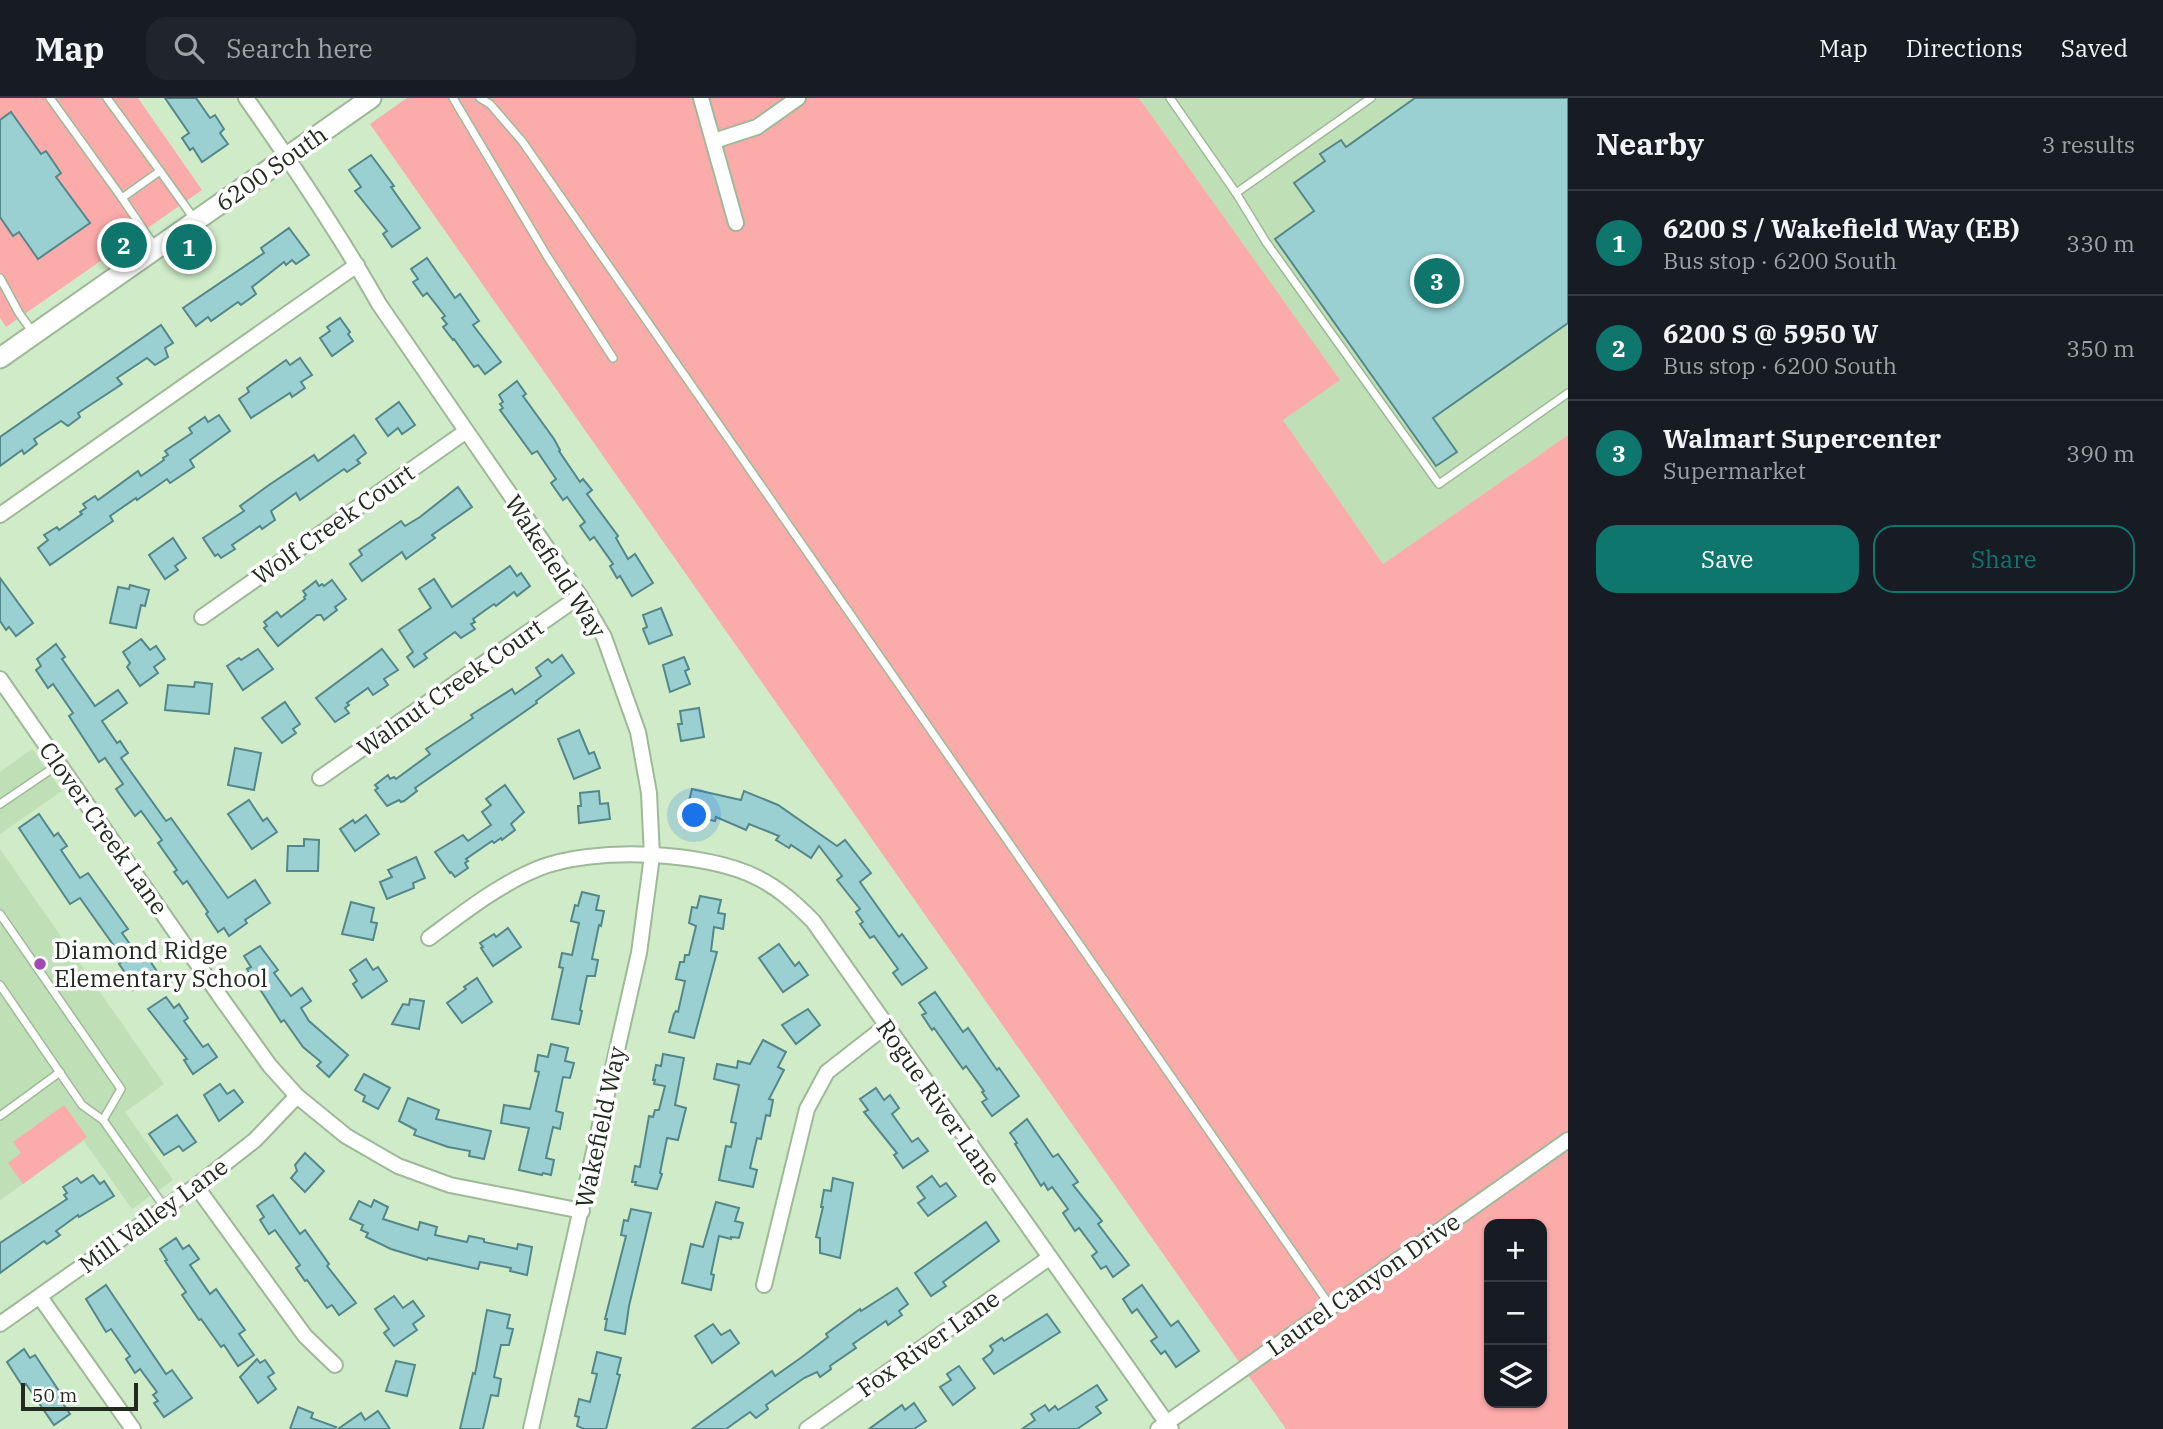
<!DOCTYPE html>
<html lang="en">
<head>
<meta charset="utf-8">
<style>
	:root { --surface:#171b24; --page:#20242c; --text:#f1f3f6; --muted:#9ea1a6; --line:#363941; --accent:#0f766e }
	body { margin:0; font-family:"IBM Plex Serif",serif; background:var(--page); color:var(--text) }
	.controls { position:absolute; right:21px; bottom:21px; display:grid; overflow:hidden; border-radius:14px; box-shadow:0 2px 5px #0004 }
	.controls button { width:63px; height:63px; display:grid; place-items:center; padding:0; border:0; border-bottom:2px solid var(--line); background:var(--surface); color:var(--text); font:35px sans-serif }
	.scale { position:absolute; left:21px; bottom:18px; width:117px; box-sizing:border-box; padding-left:7px; border:4px solid #212b1e; border-top:0; font-size:19px; line-height:24px; white-space:nowrap; color:#212b1e; -webkit-text-stroke:5px #fff; paint-order:stroke }
	.you { position:absolute; left:695px; top:718px; width:24px; height:24px; margin:-18px; border:5px solid #fff; border-radius:50%; background:#1a73e8; box-shadow:0 0 0 10px #1a73e833 }
	.badge { display:grid; place-items:center; width:46px; height:46px; border-radius:50%; background:var(--accent); color:#fff; font-size:23px; font-weight:700 }
	.pin { position:absolute; translate:-50% -50%; border:4px solid #fff; box-shadow:0 2px 7px #0006 }
	.list { margin:0; padding:0; list-style:none }
	h2 { display:flex; justify-content:space-between; align-items:center; height:91px; margin:0; padding:0 28px; font-size:30px }
	h2 small { font-size:23px; font-weight:400; color:var(--muted) }
	.list li { display:grid; grid-template-columns:46px 1fr auto; gap:21px; align-items:center; box-sizing:border-box; height:105px; padding:0 28px; border-top:2px solid var(--line) }
	.list b { display:block; font-size:26px; white-space:nowrap }
	.list p { margin:0; font-size:23px; white-space:nowrap; color:var(--muted) }
	.list em { font-size:23px; font-style:normal; color:var(--muted) }
	.actions { display:flex; gap:14px; padding:21px 28px }
	.actions a { flex:1; padding:16px 0; border:2px solid var(--accent); border-radius:21px; text-align:center; font-size:24px; color:var(--accent) }
	.actions .main { background:var(--accent); color:#fff }
	.icon { flex:none; width:38px; height:38px; fill:none; stroke:currentColor; stroke-width:2; stroke-linecap:round; stroke-linejoin:round }
	.map { position:relative; flex:none; width:1568px; height:1331px; overflow:hidden }
	header { display:flex; align-items:center; gap:42px; box-sizing:border-box; height:98px; padding:0 35px; background:var(--surface); border-bottom:2px solid var(--line) }
	header strong { font-size:33px }
	nav { display:flex; gap:38px; margin-inline-start:auto; font-size:24px }
	.search { width:490px; height:63px; background:var(--page); display:flex; align-items:center; gap:18px; box-sizing:border-box; padding:0 24px; border-radius:21px; color:var(--muted); font-size:26px }
	main { display:flex }
	aside { flex:1; background:var(--surface) }
	.map>svg:first-child { display:block }
	.built { fill:#bfe0b7 }
	.green { fill:#fcabab; fill-rule:evenodd }
	.building { fill:#9bd0d2; stroke:#538789; stroke-width:2 }
	.lines { fill:none; stroke-linecap:round; stroke-linejoin:round }
	.service-casing { stroke:#9eb997; stroke-width:10 }
	.minor-casing { stroke:#9eb997; stroke-width:18 }
	.secondary-casing { stroke:#9eb997; stroke-width:23 }
	.service { stroke:#fff; stroke-width:7 }
	.minor { stroke:#fff; stroke-width:14 }
	.secondary { stroke:#fff; stroke-width:19 }
	.poi-dot { fill:#a14ab6; stroke:#fff; stroke-width:2.5 }
	.labels { text-anchor:middle; dominant-baseline:central; stroke-width:7; stroke-linejoin:round; paint-order:stroke }
	.street-label { font-size:24px; fill:#212b1e; stroke:#fff }
	.poi-label { font-size:24px; fill:#212b1e; stroke:#fff; text-anchor:start }
</style>
</head>
<body>
<header>
<strong>Map</strong>
<div class="search"><svg class="icon" aria-label="search" viewBox="0 0 24 24"><circle cx="10" cy="10" r="6"/><path d="M15 15l6 6"/></svg>Search here</div>
<nav><a>Map</a><a>Directions</a><a>Saved</a></nav>
</header>
<main>
<div class="map">
<svg width="1568" height="1331" viewBox="0 0 1568 1331">
	<rect width="100%" height="100%" fill="#cfebc8"/>
	<g class="built">
		<polygon points="1139,0 1568,0 1568,337 1383,466 1282,322 1339,282"/>
		<polygon points="32,651 62,693 0,736 0,674"/>
		<polygon points="0,751 164,986 125,1014 173,1082 132,1111 84,1043 0,1102"/>
	</g>
	<g class="green">
		<polygon points="0,0 138,0 202,92 6,229 0,220"/>
		<path d="M 407,0 L 1139,0 L 1340,282 L 1283,322 L 1383,466 L 1568,337 L 1568,1331 L 1286,1331 L 370,26 ZM 1489,1126 L 1542,1126 L 1542,1305 L 1489,1305 Z"/>
		<polygon points="64,1007 87,1039 23,1086 8,1065 21,1055 13,1044"/>
	</g>
	<g class="building">
		<polygon points="165,0 196,0 210,20 215,17 224,31 220,35 228,46 202,64 193,50 190,52 182,40 189,35"/>
		<polygon points="1415,0 1568,0 1568,225 1433,320 1457,354 1436,368 1275,141 1314,113 1294,85 1325,63 1320,56 1341,42 1346,49"/>
		<polygon points="11,14 41,56 46,53 61,75 56,79 90,125 38,161 19,134 13,138 0,119 0,22"/>
		<polygon points="371,57 394,88 391,89 420,130 392,149 383,136 387,133 355,93 361,89 349,72"/>
		<polygon points="289,130 309,157 296,166 292,162 286,167 284,164 252,189 256,196 241,207 238,204 211,223 208,219 196,228 183,210 264,155 261,150"/>
		<polygon points="427,160 455,200 460,196 479,223 473,227 501,264 485,276 478,267 474,269 454,241 453,242 443,229 447,226 442,220 445,218 427,195 423,198 413,184 418,181 411,171"/>
		<polygon points="340,220 350,234 348,236 353,243 332,258 320,240 330,233 327,229"/>
		<polygon points="161,227 173,245 165,250 168,259 155,267 147,260 117,280 122,286 78,315 80,319 68,328 61,323 34,341 37,346 24,356 22,352 0,368 0,339"/>
		<polygon points="300,260 312,277 301,284 305,290 292,299 290,295 251,320 239,301 249,294 247,290 286,262 290,267"/>
		<polygon points="517,283 526,296 523,298 554,341 560,352 559,353 580,384 583,381 592,392 587,396 618,438 616,440 628,461 635,456 653,485 632,498 620,478 617,480 610,468 613,466 594,439 590,442 580,428 585,424 567,399 563,402 551,385 556,381 537,353 532,356 500,312 503,310 500,306 503,304 499,297"/>
		<polygon points="399,304 415,327 402,336 398,330 388,338 376,321"/>
		<polygon points="219,317 230,333 190,362 194,369 170,385 167,381 137,402 136,400 110,418 113,423 50,467 38,450 48,442 44,437 57,429 59,432 82,416 80,414 86,410 83,406 95,398 98,402 138,373 141,378 164,362 163,360 168,357 165,353 192,335 189,330 205,319 208,324"/>
		<polygon points="354,337 366,355 357,362 360,365 347,374 344,371 300,402 296,395 271,413 275,422 262,431 260,428 232,447 235,451 221,460 218,456 215,458 203,440 244,413 240,408 269,387 314,357 318,363"/>
		<polygon points="458,389 472,409 432,437 435,440 406,461 402,454 362,483 350,466 362,457 359,452 401,423 405,428 420,419"/>
		<polygon points="173,440 186,460 175,468 178,472 165,481 149,457"/>
		<polygon points="510,468 517,478 521,475 530,488 517,498 514,494 496,508 494,506 473,521 475,524 471,526 475,531 461,540 455,534 424,556 427,560 414,569 407,559 413,554 399,532 431,510 419,491 434,481 452,509"/>
		<polygon points="0,480 33,525 16,538 9,529 6,532 0,523"/>
		<polygon points="332,482 346,501 335,509 337,512 324,522 321,517 317,517 278,548 264,530 267,528 264,524 277,514 281,519 305,501 304,499 306,497 303,493 316,483 319,488 322,486 324,488"/>
		<polygon points="130,487 149,492 145,508 141,507 136,530 110,525 118,489 129,491"/>
		<polygon points="661,510 672,537 649,546 643,531 647,529 643,517"/>
		<polygon points="141,541 150,552 156,548 165,561 154,569 158,575 140,588 127,569 130,565 123,554"/>
		<polygon points="56,546 65,559 62,561 95,608 118,592 127,605 102,623 117,645 120,643 128,655 121,660 166,723 171,720 228,800 255,782 270,805 245,822 247,825 229,838 224,830 218,834 206,816 208,814 187,783 183,786 174,774 177,772 158,745 162,742 141,713 135,718 116,691 123,686 105,660 99,664 69,618 73,615 53,586 48,590 36,572 41,568 37,561"/>
		<polygon points="258,551 273,571 243,592 227,568 239,560 241,562"/>
		<polygon points="382,551 398,572 384,581 388,587 373,597 368,590 347,605 349,607 345,610 349,615 335,624 316,600"/>
		<polygon points="562,557 574,575 536,603 537,605 415,690 417,693 404,703 401,704 399,702 387,708 375,692 378,690 375,687 388,677 390,681 394,679 396,681 430,656 426,651 473,620 471,617 512,591 515,596 541,578 536,570 548,561 552,565"/>
		<polygon points="684,559 689,571 685,573 690,586 670,594 663,567"/>
		<polygon points="195,584 212,586 209,616 165,612 168,587 194,589"/>
		<polygon points="285,604 300,626 293,631 296,635 282,645 262,620"/>
		<polygon points="699,610 704,639 681,643 678,626 682,626 680,613"/>
		<polygon points="579,632 589,656 594,654 600,670 574,681 558,641"/>
		<polygon points="235,650 261,655 254,692 228,687"/>
		<polygon points="505,687 524,714 511,726 515,732 502,742 501,740 494,745 492,743 466,761 468,763 465,765 468,770 455,779 451,774 450,775 435,754 463,737 468,743 491,727 482,714 491,707 486,701"/>
		<polygon points="692,691 741,702 744,693 778,707 837,748 845,742 871,775 860,784 899,839 902,836 927,870 902,887 893,875 898,871 874,838 870,840 860,826 863,824 856,814 860,811 837,782 842,778 819,748 811,760 791,747 789,750 776,742 779,738 749,726 746,732 716,719 715,723 697,719 699,714 687,711"/>
		<polygon points="599,693 600,706 608,705 610,721 579,725 578,708 581,708 580,695"/>
		<polygon points="249,702 263,723 267,720 277,734 252,751 228,716"/>
		<polygon points="39,716 54,738 58,735 67,748 61,752 80,780 88,775 128,831 122,835 143,864 148,860 158,875 133,892 123,878 126,876 119,866 124,862 80,800 70,806 19,730"/>
		<polygon points="366,717 379,736 355,753 340,731 353,722 355,725"/>
		<polygon points="304,741 319,742 318,773 287,773 288,748 304,748"/>
		<polygon points="416,759 425,780 413,785 414,790 387,801 380,784 392,779 388,772"/>
		<polygon points="582,794 599,798 596,812 604,813 601,828 599,827 592,861 598,862 595,878 587,878 580,912 582,913 579,926 552,921 563,870 559,869 562,855 572,857 579,825 571,823 575,807 578,808"/>
		<polygon points="700,798 721,802 718,815 725,816 723,831 714,829 711,853 717,854 694,940 669,934 674,916 676,913 678,914 685,883 676,881 680,864 684,864 685,857 689,857 696,828 689,825 692,809 697,810"/>
		<polygon points="351,804 374,810 371,824 377,825 373,842 342,836"/>
		<polygon points="508,830 521,849 493,868 481,850 483,849 480,845 494,836 496,839"/>
		<polygon points="779,846 795,868 799,864 808,877 783,894 759,860"/>
		<polygon points="260,848 278,872 274,875 291,898 302,890 311,903 301,910 309,923 348,957 329,979 317,968 321,964 303,949 284,922 281,924 247,871 251,869 244,858"/>
		<polygon points="366,861 373,872 378,869 387,883 362,900 353,886 357,883 350,872"/>
		<polygon points="477,880 492,904 462,925 447,905 466,891 464,889"/>
		<polygon points="935,894 963,934 968,930 997,972 999,970 1019,998 992,1018 982,1004 987,1001 982,994 984,993 966,968 963,971 934,930 932,932 922,917 926,915 919,905"/>
		<polygon points="166,899 174,910 179,906 188,920 184,923 203,949 208,946 217,959 193,976 184,962 187,961 148,911"/>
		<polygon points="410,901 424,903 419,931 392,926 403,906 409,907"/>
		<polygon points="808,911 820,927 796,946 782,927"/>
		<polygon points="763,942 786,954 778,969 784,972 769,1001 773,1002 770,1018 766,1017 761,1041 757,1040 750,1070 757,1072 753,1089 719,1082 726,1048 731,1049 736,1025 731,1024 739,987 714,981 717,966 737,970 738,963 750,966"/>
		<polygon points="551,946 568,950 565,963 574,965 570,980 563,979 556,1013 563,1015 560,1031 553,1029 546,1060 554,1062 551,1077 543,1075 542,1077 519,1072 529,1030 501,1025 504,1007 530,1011 539,974 535,973 538,957 548,959"/>
		<polygon points="663,956 684,960 675,1007 686,1010 678,1042 667,1040 660,1075 662,1076 657,1091 635,1087 636,1084 632,1084 635,1068 640,1069 649,1018 653,1019 655,1012 659,1012 665,988 654,986 655,982 653,982 656,967 661,968"/>
		<polygon points="364,976 390,990 378,1011 363,1003 365,998 355,992"/>
		<polygon points="220,986 227,996 234,992 243,1004 219,1023 204,997"/>
		<polygon points="876,990 884,1002 890,997 899,1010 892,1016 912,1044 918,1040 928,1053 903,1070 894,1057 897,1055 864,1014 868,1012 860,1001"/>
		<polygon points="408,1000 439,1012 436,1021 491,1033 484,1061 469,1058 470,1053 448,1049 414,1037 416,1032 399,1023"/>
		<polygon points="177,1017 196,1044 183,1053 179,1048 164,1057 149,1036"/>
		<polygon points="1027,1021 1053,1059 1058,1056 1078,1084 1073,1087 1102,1123 1098,1126 1129,1167 1113,1179 1106,1168 1101,1171 1092,1158 1097,1154 1079,1130 1075,1133 1063,1115 1068,1111 1052,1089 1048,1092 1044,1085 1041,1088 1015,1046 1017,1045 1010,1035"/>
		<polygon points="305,1055 324,1073 305,1094 291,1080 297,1073 295,1067"/>
		<polygon points="93,1077 100,1086 104,1083 114,1098 79,1119 78,1117 56,1133 60,1137 47,1146 44,1143 0,1175 0,1145 67,1101 64,1097 67,1095 63,1089 77,1080 81,1085"/>
		<polygon points="932,1078 940,1089 946,1085 956,1098 928,1118 918,1105 925,1100 917,1089"/>
		<polygon points="833,1080 853,1085 840,1160 820,1155 820,1140 816,1139 823,1109 821,1109 824,1092 831,1093"/>
		<polygon points="273,1097 300,1136 305,1132 329,1166 327,1168 356,1205 339,1217 332,1207 327,1210 307,1182 305,1183 296,1170 300,1167 275,1132 269,1136 260,1122 264,1119 257,1108"/>
		<polygon points="374,1102 388,1109 383,1121 418,1132 420,1124 437,1129 435,1137 467,1144 469,1138 484,1141 484,1144 517,1151 518,1146 532,1149 527,1177 510,1173 511,1170 480,1164 478,1171 428,1160 427,1162 391,1151 366,1139 368,1135 361,1132 363,1127 350,1121 359,1103 371,1109"/>
		<polygon points="716,1104 739,1110 735,1123 743,1125 739,1140 731,1139 731,1141 719,1138 711,1176 714,1177 711,1192 682,1185 691,1146 703,1149"/>
		<polygon points="631,1111 651,1115 629,1208 625,1236 605,1232 607,1221 605,1221 626,1138 621,1137 624,1122 628,1123"/>
		<polygon points="986,1124 999,1143 943,1184 946,1188 931,1198 915,1175"/>
		<polygon points="176,1140 183,1151 189,1147 199,1161 190,1167 210,1196 216,1191 245,1232 239,1236 254,1257 238,1268 224,1247 221,1249 201,1221 199,1222 182,1197 186,1194 165,1163 167,1162 160,1151"/>
		<polygon points="106,1187 166,1276 172,1272 192,1300 164,1319 154,1305 158,1303 153,1297 157,1294 140,1271 135,1275 126,1261 130,1258 111,1231 106,1234 86,1201"/>
		<polygon points="1142,1187 1171,1228 1178,1223 1199,1253 1176,1269 1165,1253 1161,1256 1151,1243 1157,1239 1137,1211 1132,1215 1123,1201"/>
		<polygon points="897,1190 908,1206 899,1213 902,1217 888,1227 886,1223 853,1246 856,1250 830,1268 831,1271 820,1279 817,1274 804,1280 766,1307 768,1311 756,1320 750,1314 726,1331 692,1331 772,1273 775,1278 802,1259 828,1239 826,1236 860,1211 861,1213"/>
		<polygon points="394,1198 403,1210 413,1203 424,1218 413,1226 417,1232 394,1248 384,1235 389,1231 375,1211"/>
		<polygon points="487,1212 510,1217 507,1230 513,1231 509,1247 501,1247 494,1279 501,1281 498,1298 491,1297 483,1331 460,1331 473,1275 475,1276"/>
		<polygon points="1047,1216 1060,1234 994,1276 983,1261 991,1255 993,1252 990,1248 1002,1240 1004,1243"/>
		<polygon points="713,1226 721,1237 730,1232 739,1245 712,1265 695,1238"/>
		<polygon points="24,1251 30,1260 35,1257 65,1302 62,1304 70,1316 54,1327 26,1286 23,1289 7,1264"/>
		<polygon points="597,1254 621,1260 617,1276 620,1277 606,1331 584,1331 577,1328 579,1319 575,1318 579,1301 590,1304 597,1276 592,1275"/>
		<polygon points="257,1261 260,1265 265,1262 274,1275 268,1279 276,1291 258,1305 240,1279"/>
		<polygon points="396,1263 415,1267 407,1298 386,1293"/>
		<polygon points="959,1268 975,1290 953,1307 940,1289 951,1282 947,1276"/>
		<polygon points="1097,1287 1107,1302 1096,1309 1101,1315 1077,1331 1022,1331 1035,1322 1031,1316 1045,1307 1049,1313 1055,1308 1058,1312"/>
		<polygon points="914,1305 926,1323 914,1331 869,1331 902,1307 905,1312"/>
		<polygon points="298,1309 313,1315 311,1320 336,1329 335,1331 290,1331"/>
		<polygon points="378,1313 390,1331 338,1331 361,1315 365,1322"/>
	</g>
	<g class="lines">
		<g class="service-casing">
			<g id="service">
				<polyline points="50,0 122,100 160,73 107,0"/>
				<polyline points="453,0 547,158 613,260"/>
				<polyline points="480,0 490,6 522,43 1331,1209"/>
				<polyline points="1170,0 1236,95 1266,144 1439,386 1568,295"/>
				<polyline points="160,73 195,122"/>
				<polyline points="1236,95 1371,0"/>
				<polyline points="122,100 155,149"/>
				<polyline points="0,180 19,215 34,236"/>
				<polyline points="0,706 59,666"/>
				<polyline points="0,816 121,991 103,1022"/>
				<polyline points="0,887 82,1007 103,1022 165,1110"/>
				<polyline points="0,1018 60,974"/>
			</g>
		</g>
		<g class="minor-casing">
			<g id="minor">
				<path d="M 246,0 C 293,67 339,135 379,206 L 580,498 L 604,539 L 638,634 L 649,695 L 652,758 L 639,855 L 531,1331"/>
				<polyline points="701,0 736,125"/>
				<polyline points="714,43 757,29 798,0"/>
				<polyline points="0,417 357,167"/>
				<polyline points="202,519 465,334"/>
				<polyline points="0,581 224,904 270,968 297,998 346,1038 398,1068 450,1087 582,1113"/>
				<polyline points="320,680 580,498"/>
				<path d="M 429,840 C 463,815 498,787 537,771 C 592,748 706,753 758,780 C 780,791 796,806 813,823 L 1171,1331"/>
				<polyline points="196,1088 305,1238 335,1267"/>
				<polyline points="764,1187 807,1011 827,974 886,928"/>
				<polyline points="40,1199 133,1331"/>
				<polyline points="0,1226 196,1088 255,1042 297,998"/>
				<polyline points="807,1331 1049,1160"/>
				<polyline points="1158,1331 1568,1042"/>
			</g>
		</g>
		<g class="secondary-casing">
			<polyline id="secondary" points="0,260 371,0"/>
		</g>
		<use href="#service" class="service"/>
		<use href="#minor" class="minor"/>
		<use href="#secondary" class="secondary"/>
	</g>
	<circle class="poi-dot" cx="40" cy="866" r="7"/>
	<g class="labels">
		<g class="street-label">
			<text transform="translate(271 70) rotate(-35)">6200 South</text>
			<text transform="translate(333 426) rotate(-35)">Wolf Creek Court</text>
			<text transform="translate(556 468) rotate(57)">Wakefield Way</text>
			<text transform="translate(450 589) rotate(-35)">Walnut Creek Court</text>
			<text transform="translate(104 730) rotate(55)">Clover Creek Lane</text>
			<text transform="translate(939 1004) rotate(55)">Rogue River Lane</text>
			<text transform="translate(600 1029) rotate(-78)">Wakefield Way</text>
			<text transform="translate(153 1117) rotate(-36)">Mill Valley Lane</text>
			<text transform="translate(1363 1186) rotate(-35)">Laurel Canyon Drive</text>
			<text transform="translate(928 1245) rotate(-35)">Fox River Lane</text>
		</g>
		<g class="poi-label">
			<text x="54" y="852">Diamond Ridge<tspan x="54" dy="28">Elementary School</tspan></text>
		</g>
	</g>
</svg>
<div class="controls">
<button>+</button>
<button>−</button>
<button><svg class="icon" aria-label="layers" viewBox="0 0 24 24"><path d="M12 4l9 5-9 5-9-5zM3 14l9 5 9-5"/></svg></button>
</div>
<div class="scale">50 m</div>
<div class="you"></div>
<div class="pin badge" style="left:189px;top:149px">1</div>
<div class="pin badge" style="left:124px;top:147px">2</div>
<div class="pin badge" style="left:1437px;top:183px">3</div>
</div>
<aside>
<h2>Nearby<small>3 results</small></h2>
<ul class="list">
<li><span class="badge">1</span><div><b>6200 S / Wakefield Way (EB)</b><p>Bus stop · 6200 South</p></div><em>330 m</em></li>
<li><span class="badge">2</span><div><b>6200 S @ 5950 W</b><p>Bus stop · 6200 South</p></div><em>350 m</em></li>
<li><span class="badge">3</span><div><b>Walmart Supercenter</b><p>Supermarket</p></div><em>390 m</em></li>
</ul>
<div class="actions"><a class="main">Save</a><a>Share</a></div>
</aside>
</main>
</body>
</html>
